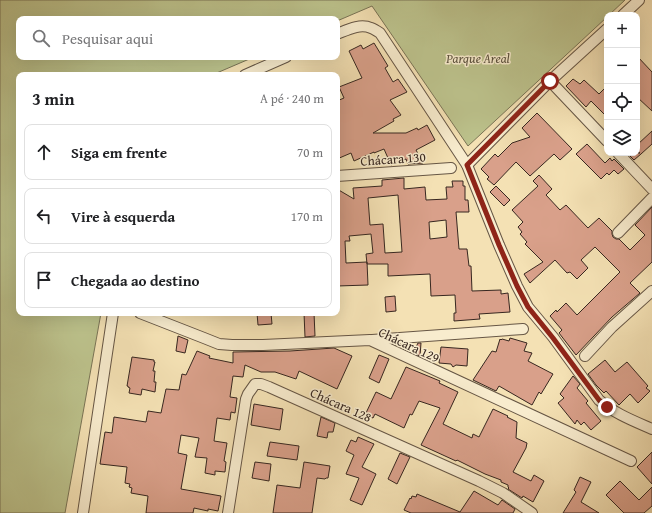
<!DOCTYPE html>
<html lang="pt">
<head>
<meta charset="utf-8">
<style>
	:root { --surface:#fff; --page:#f2f2f2; --text:#202124; --muted:#757577; --line:#e0e0e0 }
	body { margin:0; font-family:"Gentium Book Plus",serif; background:var(--page); color:var(--text) }
	.controls { position:absolute; right:12px; top:12px; display:grid; overflow:hidden; border-radius:8px; box-shadow:0 4px 16px #0002 }
	.controls button { width:36px; height:36px; display:grid; place-items:center; padding:0; border:0; border-bottom:1px solid var(--line); background:var(--surface); color:var(--text); font:20px sans-serif }
	.stop { position:absolute; width:12px; height:12px; margin:-9px; border:3px solid #8f2418; border-radius:50%; background:#fff }
	.stop.end { background:#8f2418; border-color:#fff; box-shadow:0 1px 4px #0008 }
	.list { margin:0; padding:0; list-style:none }
	h2 { display:flex; justify-content:space-between; align-items:center; height:52px; margin:0; padding:0 16px; font-size:17px }
	h2 small { font-size:13px; font-weight:400; color:var(--muted) }
	.list li { display:grid; grid-template-columns:26px 1fr auto; gap:12px; align-items:center; box-sizing:border-box; height:56px; margin:0 8px 8px; padding:0 8px; border:1px solid var(--line); border-radius:8px }
	.list b { display:block; font-size:15px; white-space:nowrap }
	.list em { font-size:13px; font-style:normal; color:var(--muted) }
	.icon { flex:none; width:22px; height:22px; fill:none; stroke:currentColor; stroke-width:2; stroke-linecap:round; stroke-linejoin:round }
	.map { position:relative; flex:none; width:652px; height:513px; overflow:hidden }
	.search { position:absolute; background:var(--surface); box-shadow:0 4px 16px #0002; left:16px; top:16px; width:324px; height:44px; display:flex; align-items:center; gap:10px; box-sizing:border-box; padding:0 14px; border-radius:8px; color:var(--muted); font-size:15px }
	.panel { position:absolute; background:var(--surface); box-shadow:0 4px 16px #0002; left:16px; top:72px; width:324px; height:244px; border-radius:8px }
	.map>svg:first-child { display:block }
	.green { fill:#bcc28c; stroke:#7a7456 }
	.building { fill:#d9a08a; stroke:#372720; fill-rule:evenodd }
	.lines { fill:none; stroke-linecap:round; stroke-linejoin:round }
	.minor-casing { stroke:#665645; stroke-width:12 }
	.minor { stroke:#f8ecce; stroke-width:10 }
	.route { stroke:#8f2418; stroke-width:5 }
	.labels { text-anchor:middle; dominant-baseline:central; stroke-width:3; stroke-linejoin:round; paint-order:stroke }
	.park-label { font-size:13px; font-style:italic; fill:#584e3b; stroke:#f8ecce }
	.street-label { font-size:13px; fill:#372720; stroke:#f8ecce }
</style>
</head>
<body>
<div class="map">
<svg width="652" height="513" viewBox="0 0 652 513">
	<rect width="100%" height="100%" fill="#f4e1b4"/>
	<filter id="stains"><feTurbulence type="fractalNoise" baseFrequency=".005" numOctaves="4"/><feColorMatrix values="0 0 0 0 .2 0 0 0 0 .09 0 0 0 0 .02 0 0 0 .5 -.17"/></filter>
	<radialGradient id="worn" r=".72"><stop offset=".6" stop-color="#630" stop-opacity="0"/><stop offset="1" stop-color="#630" stop-opacity=".3"/></radialGradient>
	<polygon class="green" points="0,0 625,0 609,15 607,15 607,17 468,146 372,6 337,21 337,19 19,19 19,57 254,57 212,75 19,75 19,313 101,313 65,513 0,513"/>
	<g class="building">
		<polygon points="374,43 388,66 385,68 393,82 398,79 407,92 390,100 401,115 393,119 394,121 373,133 406,133 417,128 418,130 427,125 435,140 416,150 423,163 408,164 406,159 391,165 384,149 374,153 374,152 354,161 351,153 337,159 337,101 344,98 339,87 362,78 349,51 361,45 363,49"/>
		<polygon points="637,56 652,72 652,111 637,97"/>
		<polygon points="573,79 580,84 584,80 599,94 607,86 607,117 591,101 586,107 566,86"/>
		<polygon points="537,113 572,149 560,160 554,154 530,176 516,162 494,185 487,179 489,177 481,169 495,154 498,157 512,143 530,137 522,128"/>
		<polygon points="652,131 652,144 641,154 634,160 627,153 640,153 637,151 637,145"/>
		<polygon points="587,144 605,163 610,158 612,161 614,159 624,169 618,174 614,170 609,175 607,173 601,179 576,154"/>
		<polygon points="539,175 552,189 546,195 560,210 566,205 588,228 599,218 612,231 612,234 613,237 616,239 619,239 630,250 645,235 635,225 652,207 652,262 630,283 640,293 612,317 576,355 559,333 562,330 550,316 556,310 557,312 566,303 577,315 620,272 595,247 581,260 588,268 577,279 570,272 567,273 555,260 530,283 524,274 543,262 525,244 527,242 520,234 522,232 518,227 523,222 512,210 538,186 533,181"/>
		<path d="M 404,178 L 404,189 L 425,187 L 426,200 L 447,199 L 446,187 L 453,187 L 452,181 L 463,181 L 463,186 L 465,186 L 465,200 L 468,200 L 469,212 L 456,212 L 459,249 L 467,249 L 469,266 L 471,266 L 472,291 L 501,290 L 501,294 L 508,293 L 510,312 L 479,314 L 480,319 L 454,321 L 454,313 L 456,313 L 455,295 L 431,296 L 430,274 L 388,276 L 388,264 L 367,264 L 366,254 L 373,253 L 371,234 L 349,236 L 350,241 L 345,241 L 346,263 L 367,262 L 368,285 L 337,286 L 337,189 L 354,199 L 353,188 L 382,186 L 382,180 ZM 398,195 L 402,252 L 385,253 L 383,224 L 370,225 L 368,198 ZM 446,220 L 447,237 L 430,239 L 429,222 Z"/>
		<polygon points="496,186 510,200 504,206 490,192"/>
		<polygon points="395,296 396,311 386,312 385,297"/>
		<polygon points="257,313 271,313 272,324 258,325"/>
		<polygon points="304,313 314,313 315,336 305,337"/>
		<polygon points="178,336 188,340 185,353 176,351"/>
		<polygon points="510,338 527,343 524,351 532,353 528,361 553,374 541,394 539,392 532,405 499,386 496,391 473,380 492,351 496,352 500,339 501,340 502,339 509,341"/>
		<polygon points="418,343 421,343 420,356 413,353"/>
		<polygon points="441,347 468,349 467,366 456,365 453,367 451,364 439,363"/>
		<polygon points="334,348 352,356 337,389 299,371 296,379 275,372 261,372 245,365 243,377 233,376 230,397 237,398 235,413 231,412 230,420 217,418 214,441 227,443 224,461 226,462 225,472 215,471 215,475 205,473 207,458 195,457 199,438 181,435 178,453 187,455 181,489 221,496 218,511 208,509 208,511 194,508 193,513 146,513 148,496 131,493 132,488 129,487 130,484 125,483 127,467 100,464 105,432 112,433 114,417 146,422 148,411 161,413 166,389 179,390 182,374 186,375 197,351 210,356 209,358 233,363 233,352 290,351"/>
		<polygon points="379,355 389,359 379,383 369,378"/>
		<polygon points="132,357 154,360 154,362 155,362 153,371 155,371 154,382 156,382 155,392 142,389 141,395 129,393 130,388 128,387 128,386 127,386"/>
		<polygon points="605,360 615,372 627,362 648,386 646,388 650,391 638,403 630,394 619,405 606,391 604,393 596,385 588,374"/>
		<polygon points="406,367 440,381 439,383 458,392 443,424 472,438 473,434 479,437 493,409 508,416 507,417 517,422 516,438 527,443 526,448 513,472 531,481 534,475 544,481 533,502 523,496 522,498 508,489 509,488 508,487 508,485 501,482 501,480 485,474 457,460 456,461 421,445 440,408 419,401 412,415 410,414 404,428 375,414 373,418 365,415 376,392 391,399"/>
		<polygon points="573,376 580,384 577,388 588,401 586,403 601,421 591,430 584,422 581,425 577,420 575,424 558,403 564,398 560,394"/>
		<polygon points="254,404 283,409 280,430 251,425"/>
		<polygon points="321,417 335,423 333,432 328,432 327,438 317,436"/>
		<polygon points="358,437 374,444 362,467 376,474 362,505 350,500 359,478 346,474 354,455 346,451 351,440 356,442"/>
		<polygon points="270,442 299,446 297,460 267,456"/>
		<polygon points="652,452 652,484 637,467"/>
		<polygon points="400,453 410,457 397,484 388,479"/>
		<polygon points="255,462 271,464 269,481 252,478"/>
		<polygon points="304,462 330,466 328,478 326,478 325,479 317,478 312,513 273,513 277,485 300,488"/>
		<polygon points="580,477 591,482 581,502 599,513 563,513 576,492 574,490"/>
		<polygon points="620,481 639,500 652,487 652,506 644,513 624,513 606,495"/>
		<polygon points="474,491 498,505 502,500 515,509 513,513 411,513 404,510 410,498 411,499 412,496 416,497 417,494 460,512"/>
	</g>
	<g class="lines">
		<g class="minor-casing">
			<g id="minor">
				<polyline points="623,15 639,0"/>
				<path d="M 337,34 C 347,30 360,23 371,28 C 374,29 377,31 380,33 L 467,165 L 499,245 L 517,286 L 528,307 L 553,337 L 599,400 C 615,414 634,421 652,429"/>
				<polyline points="245,75 286,57"/>
				<polyline points="550,81 607,141"/>
				<polyline points="618,153 652,189"/>
				<polyline points="467,165 550,81 607,29"/>
				<polyline points="337,176 451,168"/>
				<polyline points="618,233 652,198"/>
				<polyline points="140,313 204,338 219,344 232,345 263,345 370,340 631,461"/>
				<polyline points="372,340 523,329"/>
				<polyline points="585,356 612,327 652,291"/>
				<polyline points="83,513 113,313"/>
				<polyline points="228,513 246,399 248,394 255,384 261,384 269,387 479,481 503,493 532,513"/>
			</g>
		</g>
		<use href="#minor" class="minor"/>
	</g>
	<g class="lines">
		<polyline class="route" points="550,81 467,165 499,245 517,286 528,307 553,338 599,400 607,407"/>
	</g>
	<g class="labels">
		<g class="park-label">
			<text x="478" y="58">Parque Areal</text>
		</g>
		<g class="street-label">
			<text transform="translate(393 159) rotate(-4)">Chácara 130</text>
			<text transform="translate(409 345) rotate(25)">Chácara 129</text>
			<text transform="translate(341 405) rotate(24)">Chácara 128</text>
		</g>
	</g>
	<rect width="100%" height="100%" filter="url(#stains)"/>
	<rect width="100%" height="100%" fill="url(#worn)"/>
</svg>
<div class="controls">
<button>+</button>
<button>−</button>
<button><svg class="icon" aria-label="locate" viewBox="0 0 24 24"><circle cx="12" cy="12" r="6"/><path d="M12 2v4M12 18v4M2 12h4M18 12h4"/></svg></button>
<button><svg class="icon" aria-label="layers" viewBox="0 0 24 24"><path d="M12 4l9 5-9 5-9-5zM3 14l9 5 9-5"/></svg></button>
</div>
<div class="stop" style="left:550px;top:81px"></div>
<div class="stop end" style="left:607px;top:407px"></div>
<div class="search"><svg class="icon" aria-label="search" viewBox="0 0 24 24"><circle cx="10" cy="10" r="6"/><path d="M15 15l6 6"/></svg>Pesquisar aqui</div>
<section class="panel">
<h2>3 min<small>A pé · 240 m</small></h2>
<ul class="list">
<li><svg class="icon" aria-label="ahead" viewBox="0 0 24 24"><path d="M12 20V5M6 11l6-6 6 6"/></svg><div><b>Siga em frente</b></div><em>70 m</em></li>
<li><svg class="icon" aria-label="left" viewBox="0 0 24 24"><path d="M17 20v-9H6M10 6l-5 5 5 5"/></svg><div><b>Vire à esquerda</b></div><em>170 m</em></li>
<li><svg class="icon" aria-label="arrive" viewBox="0 0 24 24"><path d="M6 21V4h12l-3 4 3 4H6"/></svg><div><b>Chegada ao destino</b></div></li>
</ul>
</section>
</div>
</body>
</html>
